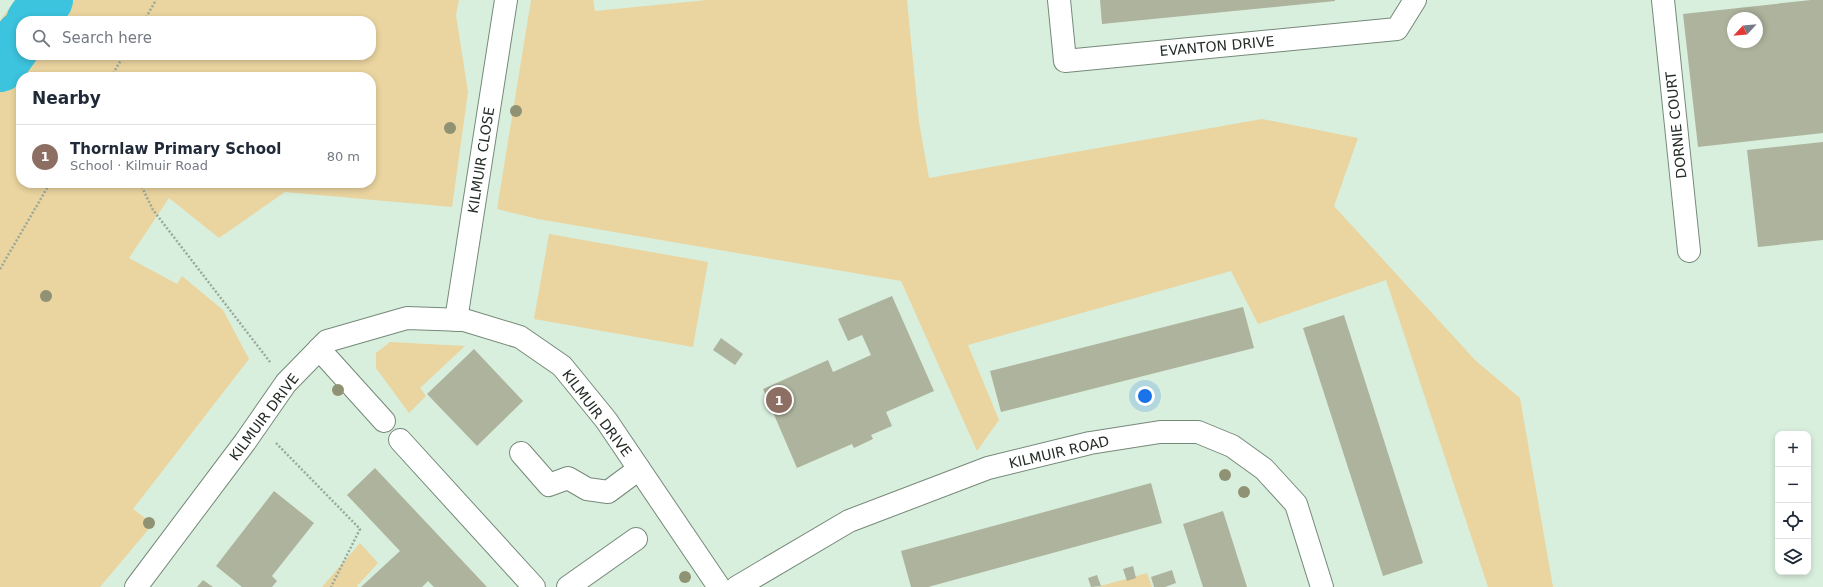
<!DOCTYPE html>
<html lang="en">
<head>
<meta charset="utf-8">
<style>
	:root { --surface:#fff; --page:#f6f6f7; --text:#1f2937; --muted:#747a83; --line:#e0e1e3; --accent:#be3a7f }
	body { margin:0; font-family:"DejaVu Sans",sans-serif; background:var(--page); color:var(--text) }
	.controls { position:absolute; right:12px; bottom:12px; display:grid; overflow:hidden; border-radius:8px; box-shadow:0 2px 6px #0003 }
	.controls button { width:36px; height:36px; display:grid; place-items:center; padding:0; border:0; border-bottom:1px solid var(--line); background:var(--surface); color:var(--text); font:20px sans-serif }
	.compass { position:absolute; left:1727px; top:12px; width:36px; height:36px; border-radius:50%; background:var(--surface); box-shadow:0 2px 6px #0003; rotate:244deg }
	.you { position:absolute; left:1145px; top:396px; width:14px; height:14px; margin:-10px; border:3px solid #fff; border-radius:50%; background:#1a73e8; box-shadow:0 0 0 6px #1a73e833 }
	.badge { display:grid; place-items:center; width:26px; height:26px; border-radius:50%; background:var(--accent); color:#fff; font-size:13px; font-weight:700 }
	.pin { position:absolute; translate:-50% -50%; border:2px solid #fff; box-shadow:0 1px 4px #0006 }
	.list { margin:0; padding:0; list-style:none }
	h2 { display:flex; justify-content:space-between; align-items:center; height:52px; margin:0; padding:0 16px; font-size:17px }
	h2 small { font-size:13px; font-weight:400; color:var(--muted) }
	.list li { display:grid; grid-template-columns:26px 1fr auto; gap:12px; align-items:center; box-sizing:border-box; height:64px; padding:0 16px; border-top:1px solid var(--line) }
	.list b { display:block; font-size:15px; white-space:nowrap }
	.list p { margin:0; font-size:13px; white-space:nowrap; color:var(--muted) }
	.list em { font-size:13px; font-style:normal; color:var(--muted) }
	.icon { flex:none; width:22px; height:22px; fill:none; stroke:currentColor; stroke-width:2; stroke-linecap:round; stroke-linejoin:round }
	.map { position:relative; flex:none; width:1823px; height:587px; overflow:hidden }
	.search { position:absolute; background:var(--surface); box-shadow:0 2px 6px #0003; left:16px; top:16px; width:360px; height:44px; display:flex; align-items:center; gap:10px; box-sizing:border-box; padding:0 14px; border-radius:16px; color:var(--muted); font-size:15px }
	.panel { position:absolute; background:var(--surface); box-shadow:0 2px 6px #0003; left:16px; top:72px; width:360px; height:116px; border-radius:16px }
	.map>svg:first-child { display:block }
	.green { fill:#ead49f; fill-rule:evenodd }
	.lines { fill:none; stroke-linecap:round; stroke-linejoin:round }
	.river { stroke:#3cc3dd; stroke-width:52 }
	.building { fill:#adb39c; fill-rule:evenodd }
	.minor-casing { stroke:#758979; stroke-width:24 }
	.path { stroke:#98a99c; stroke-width:2.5; stroke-dasharray:2 2; stroke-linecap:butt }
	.minor { stroke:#fff; stroke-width:22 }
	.tree { fill:#909274 }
	.labels { text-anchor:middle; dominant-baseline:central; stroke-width:3; stroke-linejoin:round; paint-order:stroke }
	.street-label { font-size:14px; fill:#252d27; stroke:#fff }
</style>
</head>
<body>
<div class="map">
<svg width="1823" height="587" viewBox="0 0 1823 587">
	<rect width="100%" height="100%" fill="#d9efdd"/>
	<g class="green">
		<path d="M 15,0 L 459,0 L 456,15 L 468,92 L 452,207 L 285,192 L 219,238 L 169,198 L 129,258 L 177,284 L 182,276 L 223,310 L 249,359 L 133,509 L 153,524 L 100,587 L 0,587 L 0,21 ZM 21,21 L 371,21 L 371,55 L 21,55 ZM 21,77 L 371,77 L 371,183 L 21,183 Z"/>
		<polygon points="531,0 593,0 595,11 707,0 907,0 919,122 929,178 1262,119 1358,138 1334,206 1476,361 1520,398 1553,587 1488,587 1386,280 1258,324 1231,271 968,345 999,420 977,451 901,281 538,219 497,209"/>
		<polygon points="549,234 708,262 693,347 534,319"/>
		<polygon points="390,342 465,346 420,388 426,396 409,413 376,368 376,353"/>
		<polygon points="360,543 378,563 357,586 358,587 322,587"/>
		<polygon points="1147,573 1152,587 1097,587"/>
	</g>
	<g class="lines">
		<g class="river">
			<polyline points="32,21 47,0"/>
			<polyline points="0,66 21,37"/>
		</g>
	</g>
	<g class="building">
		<polygon points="1100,0 1335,0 1335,1 1102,24"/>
		<path d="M 1811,0 L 1823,0 L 1823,133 L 1698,147 L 1683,14 ZM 1733,18 L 1757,18 L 1757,42 L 1733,42 Z"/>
		<polygon points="1823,142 1823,240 1758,247 1747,150"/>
		<polygon points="892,296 934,391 886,412 892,426 871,435 873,439 854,448 852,444 797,468 763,389 828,360 833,372 871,355 862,335 848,341 838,319"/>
		<polygon points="1243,307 1254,348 1001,412 990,371"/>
		<polygon points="1344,315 1423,563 1383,576 1303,328"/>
		<polygon points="721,338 743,354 735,365 713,350"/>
		<polygon points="474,349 523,401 477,446 427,394"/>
		<polygon points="375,468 487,587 434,587 428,581 422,587 361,587 400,551 347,495"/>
		<polygon points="1151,483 1162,523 928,587 911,587 901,551"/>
		<polygon points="274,491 314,523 272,576 277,581 272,587 242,587 216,566"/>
		<polygon points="1223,511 1247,587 1203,587 1183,524"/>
		<polygon points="1133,566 1136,578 1127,581 1123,569"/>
		<polygon points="1172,570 1176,583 1165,587 1154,587 1151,577"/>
		<polygon points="1097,575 1101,586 1091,587 1088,578"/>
		<polygon points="203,580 213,587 197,587"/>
	</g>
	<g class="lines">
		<g class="minor-casing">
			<g id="minor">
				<polyline points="1059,0 1065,61 1397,29 1415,0"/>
				<polyline points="1663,0 1689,251"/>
				<polyline points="456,320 506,0"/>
				<polyline points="319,349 384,421"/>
				<polyline points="400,440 534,587"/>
				<polyline points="521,453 549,485 568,478 587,489 608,492 639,469"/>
				<polyline points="136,587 245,442 286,383 327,341 407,318 464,320 520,337 562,366 606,420 719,587"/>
				<polyline points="568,587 636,539"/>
				<polyline points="737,587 849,521 988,468 1090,443 1160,432 1198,432 1232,446 1264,469 1296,504 1322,587"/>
			</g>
		</g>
		<g class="path">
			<polyline points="144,21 156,0"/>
			<polyline points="111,77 124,55"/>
			<polyline points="140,183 153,210 270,362"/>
			<polyline points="0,269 50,183"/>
			<polyline points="276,443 360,529 331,587"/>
		</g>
		<use href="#minor" class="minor"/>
	</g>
	<g class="tree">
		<circle cx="516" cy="111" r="6"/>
		<circle cx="450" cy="128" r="6"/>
		<circle cx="46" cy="296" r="6"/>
		<circle cx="338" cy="390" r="6"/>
		<circle cx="1225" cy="475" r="6"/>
		<circle cx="1244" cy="492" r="6"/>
		<circle cx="149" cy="523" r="6"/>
		<circle cx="685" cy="577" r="6"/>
	</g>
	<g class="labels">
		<g class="street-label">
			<text transform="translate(1217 46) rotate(-5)">EVANTON DRIVE</text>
			<text transform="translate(1676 125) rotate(-96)">DORNIE COURT</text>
			<text transform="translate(481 160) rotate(-81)">KILMUIR CLOSE</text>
			<text transform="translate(597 413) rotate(53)">KILMUIR DRIVE</text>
			<text transform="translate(264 417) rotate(-53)">KILMUIR DRIVE</text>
			<text transform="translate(1059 452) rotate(-13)">KILMUIR ROAD</text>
		</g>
	</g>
</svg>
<div class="controls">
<button>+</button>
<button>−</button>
<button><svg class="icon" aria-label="locate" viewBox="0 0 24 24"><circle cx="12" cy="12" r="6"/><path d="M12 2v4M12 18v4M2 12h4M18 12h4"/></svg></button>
<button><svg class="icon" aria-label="layers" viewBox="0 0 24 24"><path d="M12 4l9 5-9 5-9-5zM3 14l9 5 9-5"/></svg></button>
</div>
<svg class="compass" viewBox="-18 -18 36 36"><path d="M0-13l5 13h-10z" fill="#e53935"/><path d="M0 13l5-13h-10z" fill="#747a83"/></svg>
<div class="you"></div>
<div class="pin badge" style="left:779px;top:400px;background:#8d6e63">1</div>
<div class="search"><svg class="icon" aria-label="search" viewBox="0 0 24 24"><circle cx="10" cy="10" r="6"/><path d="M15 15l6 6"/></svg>Search here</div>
<section class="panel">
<h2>Nearby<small></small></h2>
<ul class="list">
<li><span class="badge" style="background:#8d6e63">1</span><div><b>Thornlaw Primary School</b><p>School · Kilmuir Road</p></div><em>80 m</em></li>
</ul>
</section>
</div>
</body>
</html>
